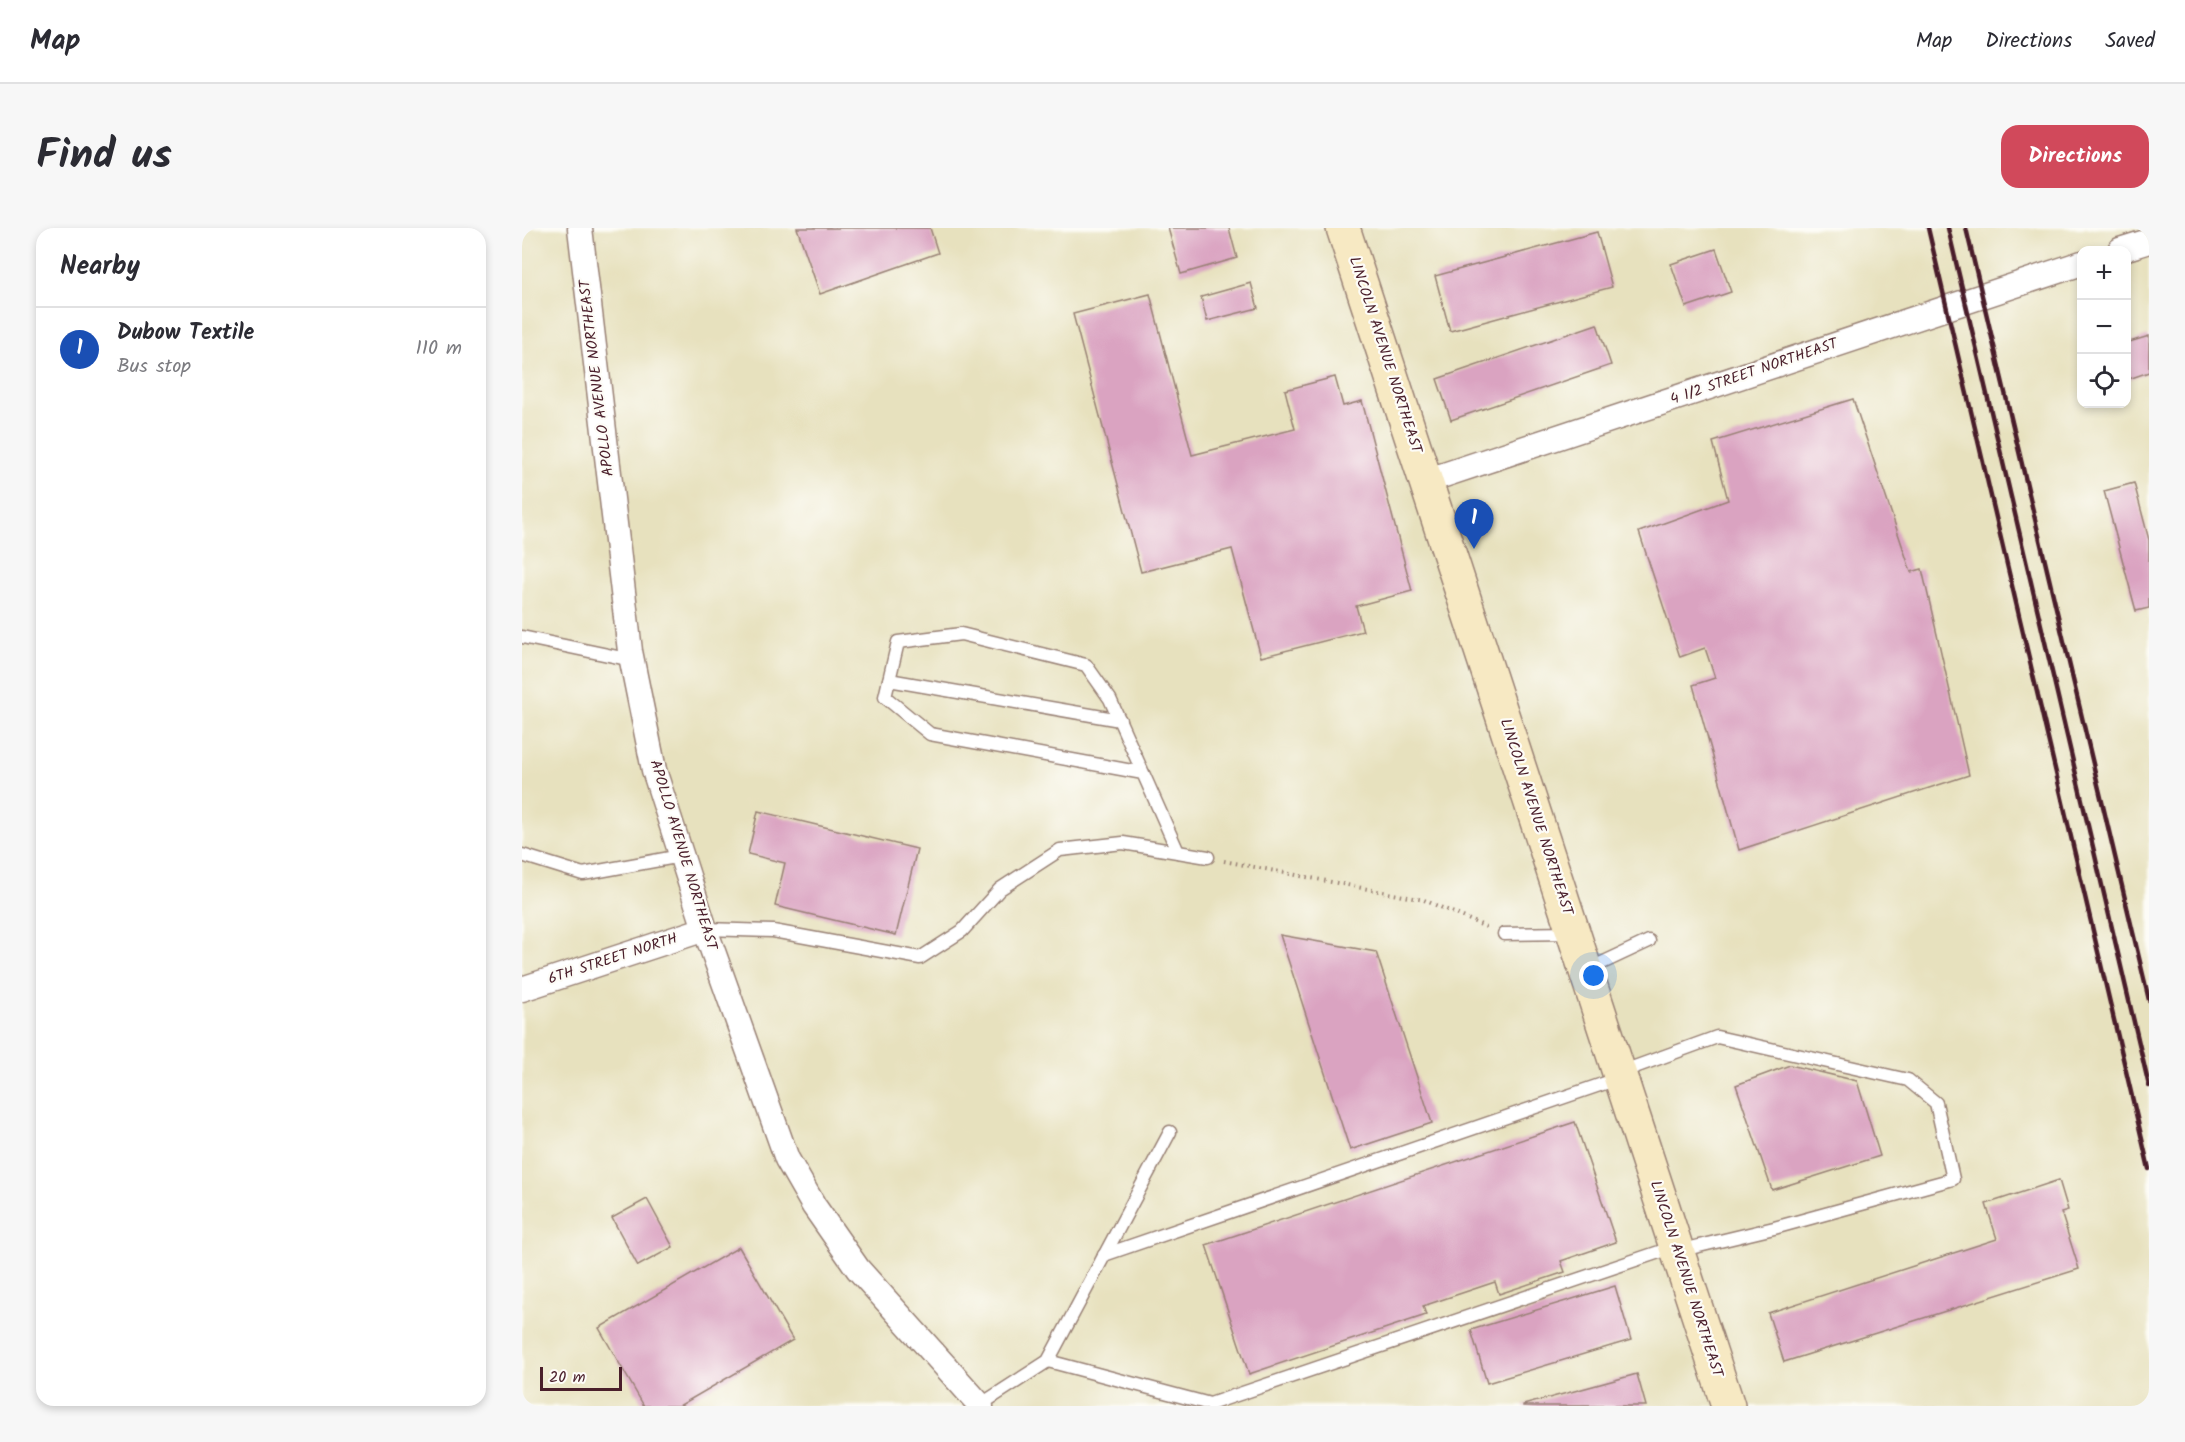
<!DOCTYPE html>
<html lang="en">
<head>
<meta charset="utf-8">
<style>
	:root { --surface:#fff; --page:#f7f7f7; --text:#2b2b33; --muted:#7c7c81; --line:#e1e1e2; --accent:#d1495b }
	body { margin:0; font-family:Kalam,sans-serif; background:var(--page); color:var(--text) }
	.controls { position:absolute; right:18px; top:18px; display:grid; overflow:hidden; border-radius:12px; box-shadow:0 3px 9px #0003 }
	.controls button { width:54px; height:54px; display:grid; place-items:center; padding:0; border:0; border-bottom:2px solid var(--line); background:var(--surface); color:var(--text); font:30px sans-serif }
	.scale { position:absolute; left:18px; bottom:15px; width:82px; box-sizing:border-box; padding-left:6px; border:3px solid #4a1f2b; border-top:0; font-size:16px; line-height:21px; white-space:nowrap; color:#4a1f2b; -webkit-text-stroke:4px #fdfcf7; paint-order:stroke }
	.you { position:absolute; left:1072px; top:748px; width:21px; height:21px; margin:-15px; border:4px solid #fff; border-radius:50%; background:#1a73e8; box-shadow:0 0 0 9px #1a73e833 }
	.badge { display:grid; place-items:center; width:39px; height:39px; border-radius:50%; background:var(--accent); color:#fff; font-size:20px; font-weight:700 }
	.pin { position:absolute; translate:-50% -50px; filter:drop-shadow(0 2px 3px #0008) }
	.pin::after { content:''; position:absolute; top:32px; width:21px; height:18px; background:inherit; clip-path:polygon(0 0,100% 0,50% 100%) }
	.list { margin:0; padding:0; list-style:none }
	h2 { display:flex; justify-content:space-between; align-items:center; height:78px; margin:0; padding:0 24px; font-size:26px }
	h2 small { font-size:20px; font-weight:400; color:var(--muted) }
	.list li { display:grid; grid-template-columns:39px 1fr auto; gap:18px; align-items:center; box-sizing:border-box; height:84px; padding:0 24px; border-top:2px solid var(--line) }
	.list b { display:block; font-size:22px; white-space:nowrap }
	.list p { margin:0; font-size:20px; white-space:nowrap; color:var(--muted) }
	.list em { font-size:20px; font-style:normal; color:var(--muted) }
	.icon { flex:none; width:33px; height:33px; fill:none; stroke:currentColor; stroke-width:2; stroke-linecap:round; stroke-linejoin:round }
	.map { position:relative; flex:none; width:1627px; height:1178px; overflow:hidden; border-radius:18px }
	header { display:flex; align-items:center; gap:36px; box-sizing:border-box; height:84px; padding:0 30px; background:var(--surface); border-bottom:2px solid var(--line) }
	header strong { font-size:28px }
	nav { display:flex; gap:33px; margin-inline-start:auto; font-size:21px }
	.intro { display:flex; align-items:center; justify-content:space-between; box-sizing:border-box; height:144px; padding:0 36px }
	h1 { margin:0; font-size:42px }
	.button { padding:15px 27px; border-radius:18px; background:var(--accent); color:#fff; font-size:21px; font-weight:700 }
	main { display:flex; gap:36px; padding:0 36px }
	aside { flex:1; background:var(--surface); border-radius:18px; box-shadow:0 3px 9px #0003 }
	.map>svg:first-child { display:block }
	.building { fill:#daa3c1 }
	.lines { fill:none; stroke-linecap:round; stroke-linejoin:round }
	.lane-casing { stroke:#988074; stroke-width:15 }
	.street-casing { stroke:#988074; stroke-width:27 }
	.secondary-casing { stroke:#988074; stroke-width:36 }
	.path { stroke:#988074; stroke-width:4; stroke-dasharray:1.5 4.5; stroke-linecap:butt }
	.lane { stroke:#fff; stroke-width:12 }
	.street { stroke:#fff; stroke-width:24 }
	.secondary { stroke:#f7e9c3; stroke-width:33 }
	.rail { stroke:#4a1f2b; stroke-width:4.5 }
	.labels { text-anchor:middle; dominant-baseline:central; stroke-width:4.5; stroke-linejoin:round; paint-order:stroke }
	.street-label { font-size:15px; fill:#4a1f2b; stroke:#fdfcf7 }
</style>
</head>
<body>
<header>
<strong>Map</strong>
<nav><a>Map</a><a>Directions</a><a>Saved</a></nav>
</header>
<div class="intro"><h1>Find us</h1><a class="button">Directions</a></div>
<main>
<aside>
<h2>Nearby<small></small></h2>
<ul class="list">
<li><span class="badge" style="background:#1a4fb4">1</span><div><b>Dubow Textile</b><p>Bus stop</p></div><em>110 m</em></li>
</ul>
</aside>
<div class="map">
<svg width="1627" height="1178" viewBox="0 0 1627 1178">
	<rect width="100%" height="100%" fill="#fdfcf7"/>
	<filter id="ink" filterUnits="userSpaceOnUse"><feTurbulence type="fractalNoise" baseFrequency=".0167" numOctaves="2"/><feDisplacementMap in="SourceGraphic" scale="12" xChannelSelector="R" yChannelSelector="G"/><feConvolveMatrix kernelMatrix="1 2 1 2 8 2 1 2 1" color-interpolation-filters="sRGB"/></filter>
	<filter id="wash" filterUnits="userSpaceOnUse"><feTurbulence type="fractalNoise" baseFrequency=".008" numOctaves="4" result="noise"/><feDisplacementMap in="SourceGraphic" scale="24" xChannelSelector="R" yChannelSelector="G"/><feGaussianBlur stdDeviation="1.35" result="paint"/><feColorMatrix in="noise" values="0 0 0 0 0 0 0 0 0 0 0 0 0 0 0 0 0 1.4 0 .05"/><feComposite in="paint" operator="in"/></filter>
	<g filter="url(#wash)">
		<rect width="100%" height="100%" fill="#e7e1be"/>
		<g id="blocks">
			<g class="building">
				<polygon points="275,0 408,0 416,25 298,66"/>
				<polygon points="646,0 707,0 715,30 659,46"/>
				<polygon points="1075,4 1090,59 928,103 913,48"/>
				<polygon points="1194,21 1209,64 1164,79 1149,36"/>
				<polygon points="729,55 736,80 685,93 679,69"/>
				<polygon points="628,66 670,227 773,201 763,162 813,149 821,178 840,173 890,363 834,378 841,403 739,429 710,321 619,344 551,86"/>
				<polygon points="1075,96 1089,137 929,192 915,151"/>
				<polygon points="1627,108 1627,144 1604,152 1604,115"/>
				<polygon points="1331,171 1389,344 1400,341 1447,547 1217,622 1171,457 1193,450 1183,420 1158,429 1117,304 1206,272 1191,214"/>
				<polygon points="1612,255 1627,312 1627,380 1614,383 1582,263"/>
				<polygon points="236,583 395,621 374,707 253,678 263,635 226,626"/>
				<polygon points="758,707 854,724 910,895 828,922"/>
				<polygon points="1268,837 1335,853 1358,928 1250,962 1214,857"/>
				<polygon points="1053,894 1094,1014 1039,1033 1043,1044 977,1066 973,1054 901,1078 904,1087 727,1146 684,1017"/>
				<polygon points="1537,952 1546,982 1539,984 1557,1041 1262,1134 1246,1085 1475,1011 1464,976"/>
				<polygon points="125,971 151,1019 116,1038 90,990"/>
				<polygon points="217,1019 271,1112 157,1178 122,1178 77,1100"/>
				<polygon points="1093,1058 1109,1112 965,1155 949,1102"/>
				<polygon points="1115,1146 1124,1178 1001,1178 1001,1177"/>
			</g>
		</g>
	</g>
	<g filter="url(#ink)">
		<use href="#blocks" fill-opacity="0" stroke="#988074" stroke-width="1.5"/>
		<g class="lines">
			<g class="lane-casing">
				<g id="lane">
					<polyline points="0,409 110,432"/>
					<polyline points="367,452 598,492"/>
					<polyline points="621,545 588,471 564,437 439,406 376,414 363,469 408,506 621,545 656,624"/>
					<polyline points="0,627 61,646 159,628"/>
					<polyline points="183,701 251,703 398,730 440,703 478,661 538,622 601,615 686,629"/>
					<polyline points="982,706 1050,705"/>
					<polyline points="1065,742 1127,713"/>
					<polyline points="1099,844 1195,809 1386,852 1414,875 1431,951 1252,1000 1156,1023"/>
					<polyline points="582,1027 1098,850"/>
					<polyline points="526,1133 688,1176 1152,1019"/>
					<polyline points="458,1177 526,1133 648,904"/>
				</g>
			</g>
			<g class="street-casing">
				<g id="street">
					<polyline points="58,0 108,423 132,542 183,701 265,931 292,978 336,1041 459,1178"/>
					<polyline points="1598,22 1627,13"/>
					<polyline points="904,253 1560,35"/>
					<polyline points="0,761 183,701"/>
				</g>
			</g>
			<g class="secondary-casing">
				<polyline id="secondary" points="821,0 1206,1178"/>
			</g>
			<polyline class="path" points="702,633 902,672 964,699"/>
			<use href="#lane" class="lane"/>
			<use href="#street" class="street"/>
			<use href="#secondary" class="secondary"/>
			<g class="rail">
				<polyline points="1406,0 1627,941"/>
				<polyline points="1426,0 1627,858"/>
				<polyline points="1444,0 1627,772"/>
			</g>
		</g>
	</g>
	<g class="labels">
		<g class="street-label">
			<text transform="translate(863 127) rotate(72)">LINCOLN AVENUE NORTHEAST</text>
			<text transform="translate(1232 144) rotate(-19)">4 1/2 STREET NORTHEAST</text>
			<text transform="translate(75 150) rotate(-97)">APOLLO AVENUE NORTHEAST</text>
			<text transform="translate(1014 589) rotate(72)">LINCOLN AVENUE NORTHEAST</text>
			<text transform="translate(161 627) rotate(73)">APOLLO AVENUE NORTHEAST</text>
			<text transform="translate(91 731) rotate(-18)">6TH STREET NORTH</text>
			<text transform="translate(1164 1051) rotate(72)">LINCOLN AVENUE NORTHEAST</text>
		</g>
	</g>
</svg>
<div class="controls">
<button>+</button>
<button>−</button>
<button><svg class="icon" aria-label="locate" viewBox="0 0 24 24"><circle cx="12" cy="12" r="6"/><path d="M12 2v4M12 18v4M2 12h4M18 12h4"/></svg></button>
</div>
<div class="scale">20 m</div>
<div class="you"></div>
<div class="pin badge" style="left:952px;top:321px;background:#1a4fb4">1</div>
</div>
</main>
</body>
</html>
